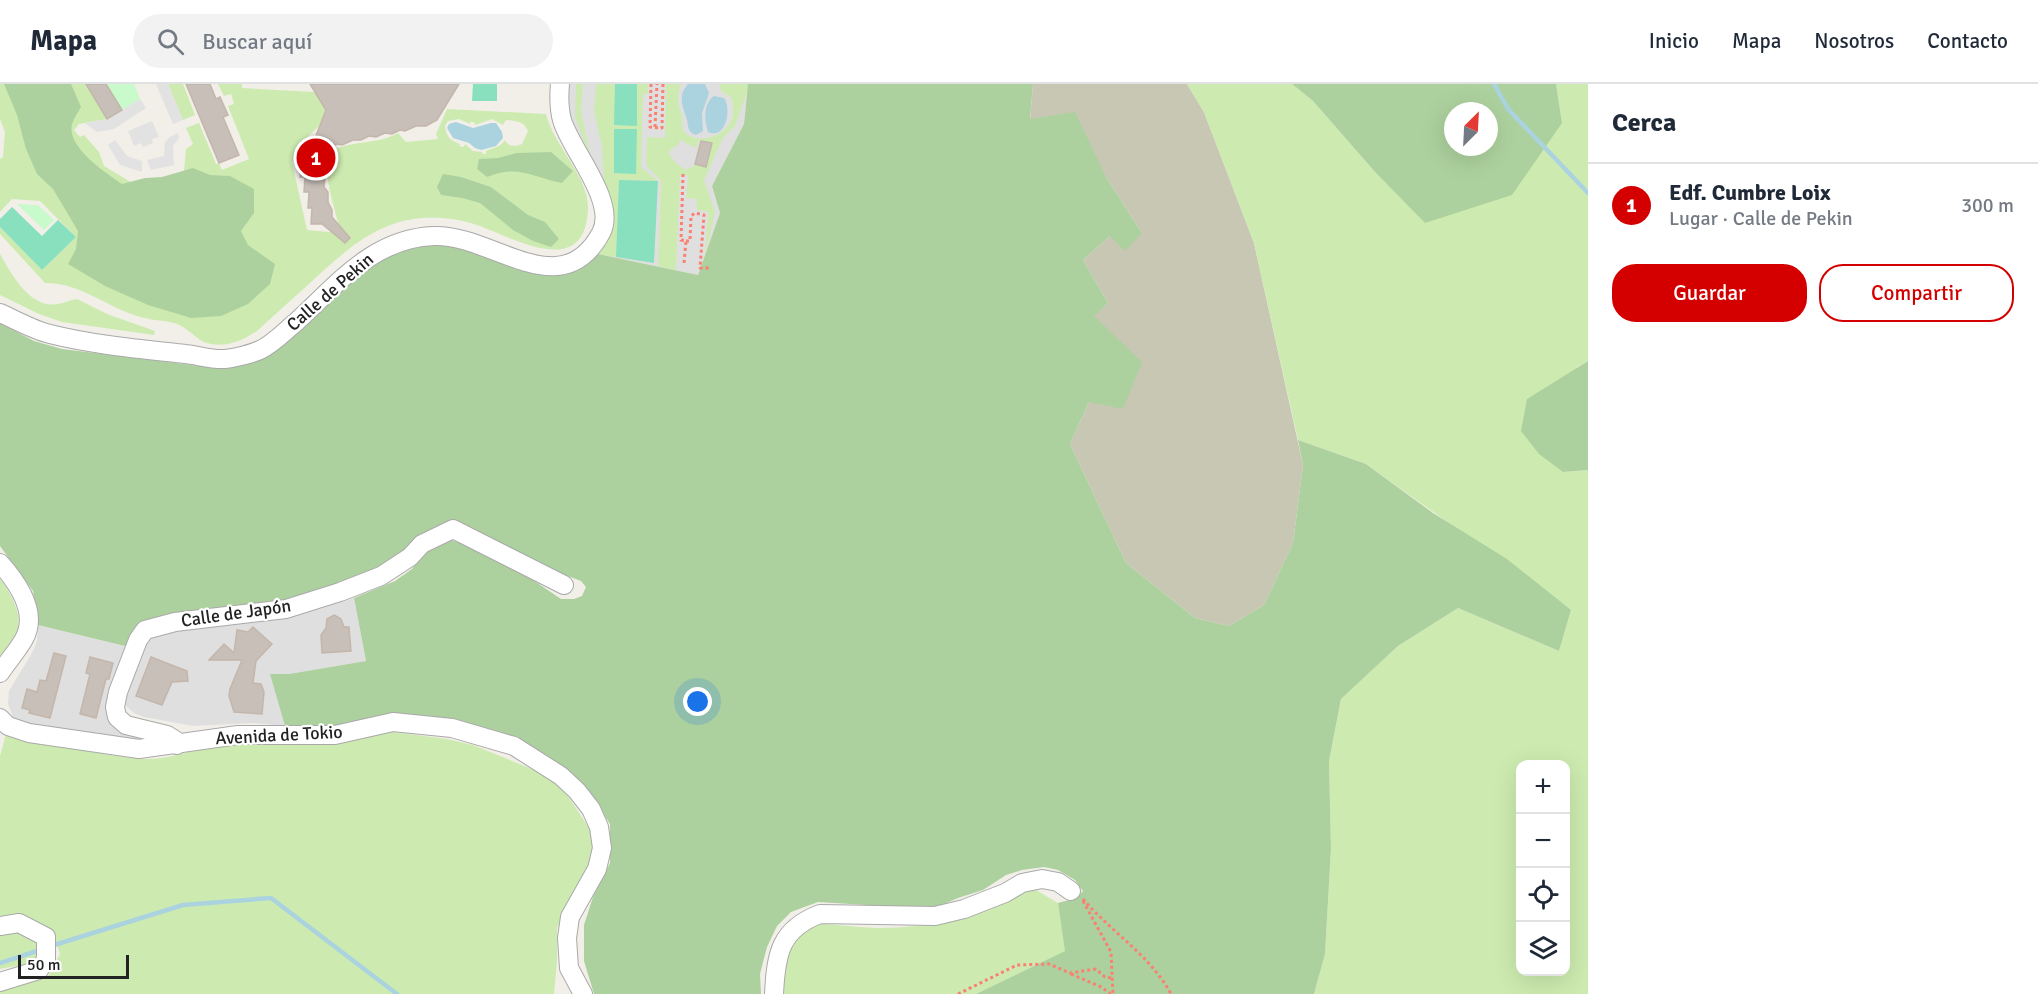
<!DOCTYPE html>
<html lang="es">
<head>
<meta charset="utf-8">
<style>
	:root { --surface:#fff; --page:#f2f2f3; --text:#1f2937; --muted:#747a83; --line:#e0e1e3; --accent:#d40000 }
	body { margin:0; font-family:Signika,sans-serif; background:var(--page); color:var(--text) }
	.controls { position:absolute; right:18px; bottom:18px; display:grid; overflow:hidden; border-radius:12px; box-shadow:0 6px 24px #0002 }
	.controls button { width:54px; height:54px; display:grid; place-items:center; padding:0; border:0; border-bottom:2px solid var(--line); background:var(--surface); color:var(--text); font:30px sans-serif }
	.compass { position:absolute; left:1444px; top:18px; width:54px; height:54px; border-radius:50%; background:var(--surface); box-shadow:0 6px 24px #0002; rotate:24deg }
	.scale { position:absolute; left:18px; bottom:15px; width:111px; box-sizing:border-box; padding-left:6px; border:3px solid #222; border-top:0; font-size:16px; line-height:21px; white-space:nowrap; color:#222; -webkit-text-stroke:4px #fff; paint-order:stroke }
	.you { position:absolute; left:698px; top:618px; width:21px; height:21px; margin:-15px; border:4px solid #fff; border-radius:50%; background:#1a73e8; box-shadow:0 0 0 9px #1a73e833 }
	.badge { display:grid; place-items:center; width:39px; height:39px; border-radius:50%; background:var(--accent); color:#fff; font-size:20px; font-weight:700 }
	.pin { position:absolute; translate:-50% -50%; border:3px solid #fff; box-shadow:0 2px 6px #0006 }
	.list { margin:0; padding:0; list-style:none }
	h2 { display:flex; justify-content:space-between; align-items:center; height:78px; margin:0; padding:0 24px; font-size:26px }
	h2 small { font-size:20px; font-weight:400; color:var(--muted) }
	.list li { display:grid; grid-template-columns:39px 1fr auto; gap:18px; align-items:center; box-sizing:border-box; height:84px; padding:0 24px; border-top:2px solid var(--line) }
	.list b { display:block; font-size:22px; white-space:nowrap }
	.list p { margin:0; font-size:20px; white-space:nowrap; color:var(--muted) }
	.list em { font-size:20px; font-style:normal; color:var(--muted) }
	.actions { display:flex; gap:12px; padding:18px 24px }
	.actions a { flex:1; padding:14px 0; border:2px solid var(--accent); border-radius:24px; text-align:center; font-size:21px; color:var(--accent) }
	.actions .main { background:var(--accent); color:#fff }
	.icon { flex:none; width:33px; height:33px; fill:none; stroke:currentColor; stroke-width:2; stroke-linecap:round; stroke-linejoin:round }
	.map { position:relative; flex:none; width:1588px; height:910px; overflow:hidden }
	header { display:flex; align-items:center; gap:36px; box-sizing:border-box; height:84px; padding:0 30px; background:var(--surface); border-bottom:2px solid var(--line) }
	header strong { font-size:28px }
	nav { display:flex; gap:33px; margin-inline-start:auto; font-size:21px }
	.search { width:420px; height:54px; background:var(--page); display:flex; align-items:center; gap:15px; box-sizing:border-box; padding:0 21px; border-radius:33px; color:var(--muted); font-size:22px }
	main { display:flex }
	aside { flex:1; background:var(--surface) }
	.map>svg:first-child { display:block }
	.residential { fill:#e0dfdf }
	.construction { fill:#c7c7b4 }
	.grass { fill:#cdebb0; fill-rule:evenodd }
	.forest { fill:#add19e; fill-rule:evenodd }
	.park { fill:#c8facc }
	.pitch { fill:#88e0be }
	.parking { fill:#e2e2e2 }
	.water { fill:#aad3df }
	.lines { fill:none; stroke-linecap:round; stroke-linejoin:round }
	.stream { stroke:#aad3df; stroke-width:4.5 }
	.building { fill:#c7bfb8; stroke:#c4b6ab; stroke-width:1.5 }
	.street-casing { stroke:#a9a9a9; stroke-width:20 }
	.path { stroke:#fa8072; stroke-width:3; stroke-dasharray:3 3; stroke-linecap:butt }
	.street { stroke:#fff; stroke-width:18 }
	.labels { text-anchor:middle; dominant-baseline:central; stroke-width:4.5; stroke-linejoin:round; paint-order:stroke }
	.street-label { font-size:18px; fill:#222; stroke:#fff }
</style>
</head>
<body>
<header>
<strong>Mapa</strong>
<div class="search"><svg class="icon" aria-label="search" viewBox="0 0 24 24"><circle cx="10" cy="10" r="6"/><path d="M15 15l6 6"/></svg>Buscar aquí</div>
<nav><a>Inicio</a><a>Mapa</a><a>Nosotros</a><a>Contacto</a></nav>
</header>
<main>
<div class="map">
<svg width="1588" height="910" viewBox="0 0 1588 910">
	<rect width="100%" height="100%" fill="#f2efe9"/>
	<g class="residential">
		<polygon points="563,0 748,0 744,40 712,102 720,129 698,191 598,170 612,142 613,123 604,97 572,43"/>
		<polygon points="354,514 366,577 289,590 271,590 285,642 253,639 193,642 144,633 134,629 125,621 123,615 145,558 158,550 169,547 300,531"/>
		<polygon points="38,541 129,563 112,614 146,650 146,658 37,646 14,635 8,620 9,607 32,569 37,557"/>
	</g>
	<polygon class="construction" points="1033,0 1187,0 1204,28 1254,159 1303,381 1293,459 1264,521 1229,542 1195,534 1126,479 1070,360 1089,318 1093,232 1108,219 1083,176 1110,152 1142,149 1106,93 1030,36"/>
	<g class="grass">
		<path d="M 0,0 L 86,0 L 107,35 L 79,40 L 74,46 L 80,53 L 84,51 L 99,68 L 104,82 L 134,100 L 153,101 L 184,87 L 186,65 L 193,60 L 186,44 L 199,39 L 216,80 L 219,79 L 222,86 L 249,75 L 228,22 L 234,20 L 231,10 L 224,12 L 218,0 L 242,0 L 242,4 L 315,8 L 326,26 L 322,39 L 296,64 L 292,78 L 307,146 L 340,149 C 338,131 318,82 332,68 C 337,63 347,61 354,60 C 370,57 384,57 398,49 L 406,58 L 438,55 L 436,50 L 447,25 L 546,30 C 554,62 589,93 588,125 C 585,197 514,154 477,141 C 460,135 441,133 423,134 C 376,137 344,168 311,198 C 293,214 275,231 257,247 C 242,257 223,265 204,258 C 195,254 188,244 177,240 C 166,236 153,237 141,233 C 107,224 82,199 45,199 L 0,150 L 0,143 L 42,186 L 76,153 L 40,117 L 12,115 L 0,128 L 0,75 L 3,73 L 5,48 L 0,35 ZM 459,35 L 470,40 L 470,38 L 474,38 L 475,41 L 492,35 L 503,41 L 506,36 C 517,37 524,37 528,47 L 522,60 C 516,62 509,64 505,56 C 500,64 494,63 486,67 L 486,70 L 483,70 L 482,68 L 473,67 L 465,60 L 464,63 L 459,62 L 460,60 C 450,57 446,52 445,42 L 448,37 Z"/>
		<polygon points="168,0 183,0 195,31 183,36"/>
		<polygon points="576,0 583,0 581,27 591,75 575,33"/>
		<polygon points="596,0 648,0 648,10 643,10 641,83 658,97 619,96 616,173 598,170 612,142 613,123 604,97 602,63 594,28"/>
		<path d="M 666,0 L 681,0 C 677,13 677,21 683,33 C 671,68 750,60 730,11 L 728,12 L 721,7 L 719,0 L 715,0 L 748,0 L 749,2 L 735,42 L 723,54 L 704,96 L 715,128 L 705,172 L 708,128 L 697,126 L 696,115 L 686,114 L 688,92 L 680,91 L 676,186 L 658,182 L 661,97 L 646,81 L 647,53 L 665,54 ZM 683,56 L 684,58 L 696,64 L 698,57 L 700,57 L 694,82 L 686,86 L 676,79 L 669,70 L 670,66 L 679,60 L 679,57 Z"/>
		<path d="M 1187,0 L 1292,0 L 1313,17 L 1375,88 L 1426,139 L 1562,39 L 1556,0 L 1588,0 L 1588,277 L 1576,284 L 1563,388 L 1588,386 L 1588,910 L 1314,910 L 1325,870 L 1331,764 L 1329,677 L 1341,615 L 1398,562 L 1458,524 L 1559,567 L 1571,526 L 1366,380 L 1298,356 L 1254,159 L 1204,28 ZM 1520,680 L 1566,680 L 1566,888 L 1520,888 Z"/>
		<path d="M 0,170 C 12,191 30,225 58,220 C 65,219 70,216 77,215 L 107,230 L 155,247 L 154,251 L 62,238 L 39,230 L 0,211 Z"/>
		<path d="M 0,495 C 11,509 23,530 17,549 C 14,557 5,566 0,573 Z"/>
		<path d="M 393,648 L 447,655 L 473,661 L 544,690 L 564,706 L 591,747 L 595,767 L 585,794 L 570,815 L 557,844 L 557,878 L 554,910 L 0,910 L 0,904 L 28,899 L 49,891 L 60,870 L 54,851 L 0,836 L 0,672 L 6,650 C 51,659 99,672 145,675 C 179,676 210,657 243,657 C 252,657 261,660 271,660 C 312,660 352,655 393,648 Z"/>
		<path d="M 1031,803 L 1058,819 L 1066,867 L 976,910 L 780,910 L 786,862 L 807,839 C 831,840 854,843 877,844 C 938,844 978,833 1031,803 Z"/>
		<polygon points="15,845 40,859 37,878 0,885 0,847"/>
	</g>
	<g class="forest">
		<path d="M 4,0 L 71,0 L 81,23 C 78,28 74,34 72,40 C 66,63 106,89 122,100 L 145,94 L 162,93 L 193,84 L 210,91 L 230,92 L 254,105 L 254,129 L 241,147 L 248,161 L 275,180 L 270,200 L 248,220 L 221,232 L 191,234 L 148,221 L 105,202 L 68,180 L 76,165 L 78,147 L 53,105 L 37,90 L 26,65 L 17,31 Z"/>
		<polygon points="748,0 1033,0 1030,35 1075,28 1106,93 1142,149 1125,167 1110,152 1083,176 1108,219 1094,232 1142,278 1123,325 1089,318 1070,360 1126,479 1195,534 1229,542 1264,521 1293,459 1303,381 1298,356 1366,380 1433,429 1507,475 1571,526 1559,567 1458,524 1398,562 1341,615 1329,677 1331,764 1325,870 1314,910 976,910 1065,867 1058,819 1076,814 1083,807 1075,796 1058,786 1044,783 1022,786 1006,791 983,806 958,814 932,825 818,818 791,828 777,842 767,863 760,890 761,910 594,910 584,877 584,841 593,813 610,779 610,740 593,714 482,646 300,644 285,642 270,590 289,590 366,577 354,514 395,497 412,485 426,465 448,455 474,464 530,494 561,515 574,515 582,512 586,503 581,497 547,484 455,438 405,471 356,496 264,521 169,532 129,563 38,541 33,507 0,462 0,239 34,257 62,265 216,284 251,277 359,190 396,166 447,159 573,185 598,170 698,191 720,129 712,102 744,40"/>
		<path d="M 1292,0 L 1556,0 L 1562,39 L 1512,111 L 1425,139 L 1375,88 L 1313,17 ZM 1453,27 L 1489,27 L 1489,63 L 1453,63 Z"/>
		<path d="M 551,68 L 573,87 L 562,99 C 532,93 517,80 487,93 L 477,85 L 479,75 L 498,74 L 517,69 Z"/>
		<polygon points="443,90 461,93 491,103 528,131 545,138 559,155 551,163 533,157 513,146 480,119 462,114 441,111 437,103"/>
		<polygon points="1588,277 1588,386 1563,388 1539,370 1521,347 1527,315"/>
	</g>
	<g class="park">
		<polygon points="106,0 134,0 140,15 122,26"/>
		<polygon points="17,120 38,121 54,136 44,146"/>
	</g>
	<g class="pitch">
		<polygon points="473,0 497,0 497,17 472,17"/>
		<polygon points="615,0 637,0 637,42 614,41"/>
		<polygon points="614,45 637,45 636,90 614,89"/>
		<polygon points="619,96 658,97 654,179 616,173"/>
		<polygon points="12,123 42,152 58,136 76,153 42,186 0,143 0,135"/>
	</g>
	<g class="parking">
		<polygon points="156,0 168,0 183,36 173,40"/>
		<polygon points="140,15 146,24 114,45 97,48 85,39 107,35"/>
		<polygon points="152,37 159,53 152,55 153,59 143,63 141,59 134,62 128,47"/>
		<polygon points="178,49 179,54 173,62 174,81 151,86 147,76 164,72 165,58 170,53"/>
		<polygon points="115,56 127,72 142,77 142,88 120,81 108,61"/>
	</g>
	<g class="water">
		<path d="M 688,0 L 705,0 L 709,9 L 702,29 L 703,47 L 696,51 C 687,48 689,44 687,36 C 683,23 677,12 688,0 Z"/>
		<path d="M 714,12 L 724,14 C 732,25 726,56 708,48 C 704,36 703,20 714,12 Z"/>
		<polygon points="456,38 473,44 491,39 496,39 502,48 503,54 496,62 481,66 475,64 469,59 453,54 447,44 449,40"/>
	</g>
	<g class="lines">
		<g class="stream">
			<polyline points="1494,0 1508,25 1588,109"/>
			<polyline points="51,862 183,821 271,814 397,910"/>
			<polyline points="0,879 40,866"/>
		</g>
	</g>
	<g class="building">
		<polygon points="86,0 106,0 122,26 107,35"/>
		<polygon points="186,0 210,0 216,15 220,13 228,31 223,33 239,71 219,79"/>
		<polygon points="310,0 459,0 437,36 426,42 416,42 405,47 400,46 392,50 385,49 376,53 369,52 361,56 353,56 342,61 337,60 329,64 321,78 320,87 325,93 324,103 328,108 328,118 332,126 332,133 350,154 345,159 322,140 311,140 312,124 308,124 309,108 304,108 305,93 300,93 301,73 307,68 306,59 315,54 326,26"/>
		<polygon points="701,57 712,59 706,83 695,80"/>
		<polygon points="334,531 341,535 344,543 349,543 351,567 322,569 321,551 326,544 327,535"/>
		<polygon points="253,543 272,560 256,577 253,599 261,600 264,608 262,630 234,628 229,612 230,605 242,576 209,576 224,560 234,569 237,546 248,548"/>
		<polygon points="54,569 66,572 50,634 29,629 30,626 22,624 27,605 37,608 40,596 46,597"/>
		<polygon points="90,573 113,579 109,595 106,595 96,634 80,630 90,590 86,589"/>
		<polygon points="151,573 187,587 188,597 172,598 162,621 136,612"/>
	</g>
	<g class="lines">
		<g class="street-casing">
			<g id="street">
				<path d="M 0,229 C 16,236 33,246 50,250 C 94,261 140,265 185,270 C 197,271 212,276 225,275 C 235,274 251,270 260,266 C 273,260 285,247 296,238 C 338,200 373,154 434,152 C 492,150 561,223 601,149 C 618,118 570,65 562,36 C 559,25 559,11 560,0"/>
				<path d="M 0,479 C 17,498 39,528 24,555 C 18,566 8,577 0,589"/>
				<polyline points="0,634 8,642 29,649 139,665 238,651 335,651 393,638 452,644 514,662 561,692 577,707 591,725 599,743 602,764 597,785 570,833 567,854 569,884 583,910"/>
				<polyline points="177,661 175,656 167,651 126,641 117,633 115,623 118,608 138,556 145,546 175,538 286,525 340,508 381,492 410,473 422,460 453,445 564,501"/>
				<polyline points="0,842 19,839 46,853 46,875 39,886 0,898"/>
				<path d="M 774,910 C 776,870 780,845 820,830 L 935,832 L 964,825 L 1005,809 L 1022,799 L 1042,795 L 1058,798 L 1071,807"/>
			</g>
		</g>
		<g class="path">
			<polyline points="651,0 650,43 662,44 663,0"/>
			<polyline points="655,43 657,0"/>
			<polyline points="683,90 681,156 686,157 684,179"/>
			<polyline points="686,157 690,157 691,132 695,129 704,131 700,184 710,184"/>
			<path d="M 1083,815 C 1111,848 1150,871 1171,910"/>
			<polyline points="1083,817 1111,868 1113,910"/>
			<polyline points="1071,890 1101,903 1111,910"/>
			<polyline points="958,910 1017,881 1049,880 1070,889 1096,885 1105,893 1112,894"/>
		</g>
		<use href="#street" class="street"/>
	</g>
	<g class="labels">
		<g class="street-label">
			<text transform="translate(330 208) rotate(-41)">Calle de Pekin</text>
			<text transform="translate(236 529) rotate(-8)">Calle de Japón</text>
			<text transform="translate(279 651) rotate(-3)">Avenida de Tokio</text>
		</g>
	</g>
</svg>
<div class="controls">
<button>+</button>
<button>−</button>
<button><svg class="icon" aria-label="locate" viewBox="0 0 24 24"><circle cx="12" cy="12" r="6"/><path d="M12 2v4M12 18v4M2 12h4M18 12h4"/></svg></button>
<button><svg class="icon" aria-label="layers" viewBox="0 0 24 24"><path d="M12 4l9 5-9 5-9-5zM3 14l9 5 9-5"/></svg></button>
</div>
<svg class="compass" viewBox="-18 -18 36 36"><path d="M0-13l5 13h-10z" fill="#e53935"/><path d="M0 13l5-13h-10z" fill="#747a83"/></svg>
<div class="scale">50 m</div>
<div class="you"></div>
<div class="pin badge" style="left:316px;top:74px">1</div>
</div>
<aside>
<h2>Cerca<small></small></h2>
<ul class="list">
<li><span class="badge">1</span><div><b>Edf. Cumbre Loix</b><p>Lugar · Calle de Pekin</p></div><em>300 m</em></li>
</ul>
<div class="actions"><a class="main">Guardar</a><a>Compartir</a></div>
</aside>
</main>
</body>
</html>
